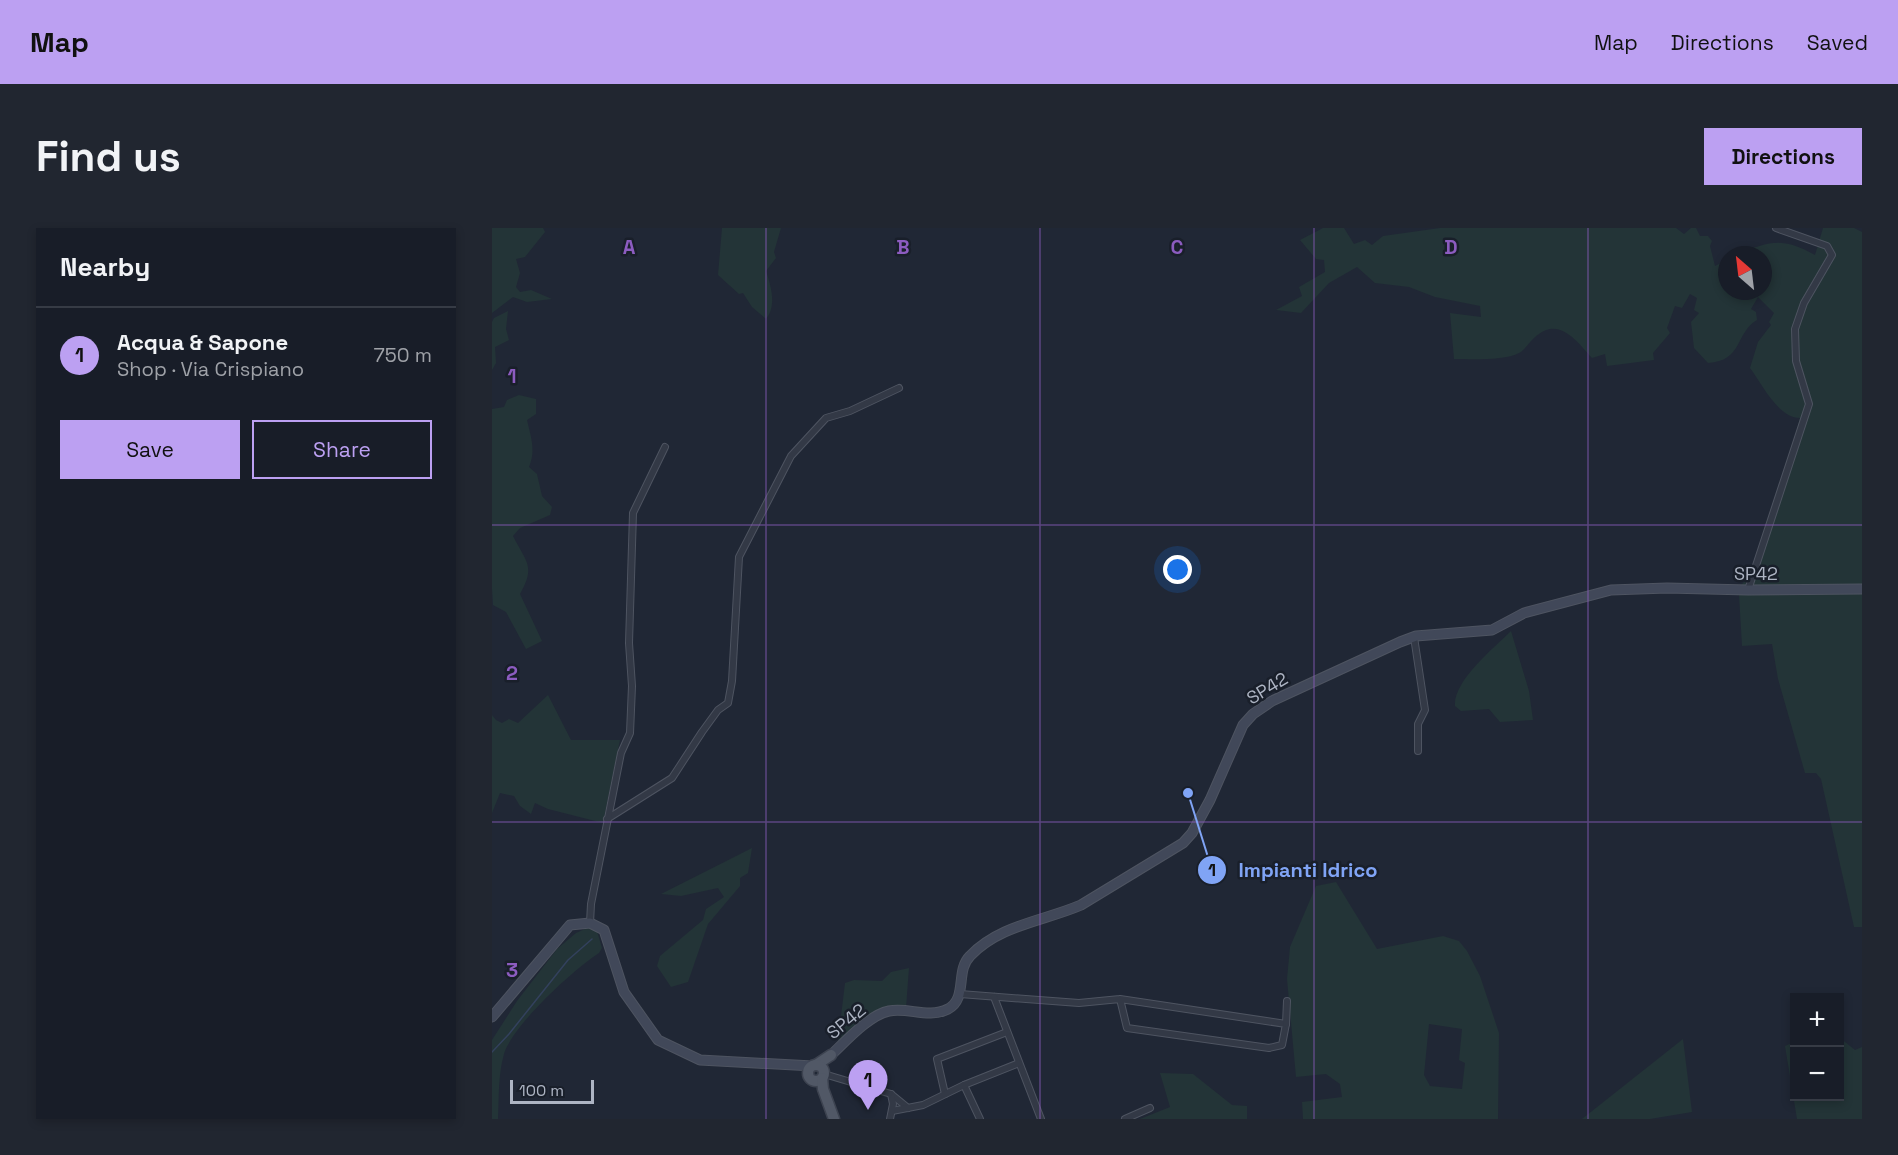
<!DOCTYPE html>
<html lang="en">
<head>
<meta charset="utf-8">
<style>
	:root { --surface:#181d28; --page:#212630; --text:#f1f3f6; --muted:#9fa2a8; --line:#363b45; --accent:#bca0f2 }
	body { margin:0; font-family:"Space Grotesk",sans-serif; background:var(--page); color:var(--text) }
	.controls { position:absolute; right:18px; bottom:18px; display:grid; overflow:hidden; border-radius:0px; box-shadow:0 3px 9px #0003 }
	.controls button { width:54px; height:54px; display:grid; place-items:center; padding:0; border:0; border-bottom:2px solid var(--line); background:var(--surface); color:var(--text); font:30px sans-serif }
	.compass { position:absolute; left:1226px; top:18px; width:54px; height:54px; border-radius:50%; background:var(--surface); box-shadow:0 3px 9px #0003; rotate:332deg }
	.scale { position:absolute; left:18px; bottom:15px; width:84px; box-sizing:border-box; padding-left:6px; border:3px solid #adb4c3; border-top:0; font-size:16px; line-height:21px; white-space:nowrap; color:#adb4c3; -webkit-text-stroke:4px #191f2a; paint-order:stroke }
	.you { position:absolute; left:686px; top:342px; width:21px; height:21px; margin:-15px; border:4px solid #fff; border-radius:50%; background:#1a73e8; box-shadow:0 0 0 9px #1a73e833 }
	.badge { display:grid; place-items:center; width:39px; height:39px; border-radius:50%; background:var(--accent); color:#111; font-size:20px; font-weight:700 }
	.pin { position:absolute; translate:-50% -50px; filter:drop-shadow(0 2px 3px #0008) }
	.pin::after { content:''; position:absolute; top:32px; width:21px; height:18px; background:inherit; clip-path:polygon(0 0,100% 0,50% 100%) }
	.list { margin:0; padding:0; list-style:none }
	h2 { display:flex; justify-content:space-between; align-items:center; height:78px; margin:0; padding:0 24px; font-size:26px }
	h2 small { font-size:20px; font-weight:400; color:var(--muted) }
	.list li { display:grid; grid-template-columns:39px 1fr auto; gap:18px; align-items:center; box-sizing:border-box; height:96px; padding:0 24px; border-top:2px solid var(--line) }
	.list b { display:block; font-size:22px; white-space:nowrap }
	.list p { margin:0; font-size:20px; white-space:nowrap; color:var(--muted) }
	.list em { font-size:20px; font-style:normal; color:var(--muted) }
	.actions { display:flex; gap:12px; padding:18px 24px }
	.actions a { flex:1; padding:14px 0; border:2px solid var(--accent); border-radius:0px; text-align:center; font-size:21px; color:var(--accent) }
	.actions .main { background:var(--accent); color:#111 }
	.map { position:relative; flex:none; width:1370px; height:891px; overflow:hidden; border-radius:0px }
	header { display:flex; align-items:center; gap:36px; box-sizing:border-box; height:84px; padding:0 30px; background:var(--accent); color:#111 }
	header strong { font-size:28px }
	nav { display:flex; gap:33px; margin-inline-start:auto; font-size:21px }
	.intro { display:flex; align-items:center; justify-content:space-between; box-sizing:border-box; height:144px; padding:0 36px }
	h1 { margin:0; font-size:42px }
	.button { padding:15px 27px; border-radius:0px; background:var(--accent); color:#111; font-size:21px; font-weight:700 }
	main { display:flex; gap:36px; padding:0 36px }
	aside { flex:1; background:var(--surface); border-radius:0px; box-shadow:0 3px 9px #0003 }
	.map>svg:first-child { display:block }
	.green { fill:#233437; fill-rule:evenodd }
	.lines { fill:none; stroke-linecap:round; stroke-linejoin:round }
	.stream { stroke:#33415d; stroke-width:1.5 }
	.street-casing { stroke:#4e5461; stroke-width:8 }
	.secondary-casing { stroke:#4e5461; stroke-width:11 }
	.primary-casing { stroke:#3d4350; stroke-width:13 }
	.street { stroke:#333946; stroke-width:6 }
	.secondary { stroke:#414859; stroke-width:9 }
	.primary { stroke:#515866; stroke-width:10 }
	.grid { fill:none; stroke:#8c5cc0; stroke-width:1.5; stroke-opacity:0.55 }
	.labels { text-anchor:middle; dominant-baseline:central; stroke-width:5; stroke-linejoin:round; paint-order:stroke }
	.street-label { font-size:18px; fill:#adb4c3; stroke:#191f2a }
	.grid-label { font-size:20px; text-anchor:middle; font-weight:bold; fill:#8c5cc0; stroke:#191f2a; stroke-width:5; stroke-linejoin:round; paint-order:stroke }
	.leader { fill:none; stroke:#80a4f5; stroke-width:2 }
	.callout-dot { fill:#80a4f5; stroke:#191f2a; stroke-width:2 }
	.mark-label { font-size:18px; text-anchor:middle; font-weight:bold; fill:#111 }
	.callout-label { font-size:20px; text-anchor:middle; font-weight:bold; fill:#80a4f5; stroke:#191f2a; stroke-width:5; stroke-linejoin:round; paint-order:stroke }
</style>
</head>
<body>
<header>
<strong>Map</strong>
<nav><a>Map</a><a>Directions</a><a>Saved</a></nav>
</header>
<div class="intro"><h1>Find us</h1><a class="button">Directions</a></div>
<main>
<aside>
<h2>Nearby<small></small></h2>
<ul class="list">
<li><span class="badge">1</span><div><b>Acqua &amp; Sapone</b><p>Shop · Via Crispiano</p></div><em>750 m</em></li>
</ul>
<div class="actions"><a class="main">Save</a><a>Share</a></div>
</aside>
<div class="map">
<svg width="1370" height="891" viewBox="0 0 1370 891">
	<rect width="100%" height="100%" fill="#202735"/>
	<g class="green">
		<polygon points="0,0 51,0 53,4 33,29 24,31 28,45 24,59 28,64 39,62 60,71 35,74 21,69 0,85"/>
		<path d="M 230,0 L 289,0 L 282,24 L 284,30 L 274,43 C 279,58 285,78 274,91 L 260,79 L 251,65 L 247,66 L 226,47 Z"/>
		<path d="M 831,0 L 852,0 L 862,16 L 873,12 L 880,17 L 891,8 L 948,0 L 1184,0 L 1192,6 L 1199,0 L 1204,0 L 1208,8 L 1216,8 L 1220,13 L 1218,18 L 1223,38 L 1235,32 L 1235,63 L 1271,63 L 1271,27 L 1244,26 C 1279,14 1288,8 1323,27 L 1331,0 L 1362,0 L 1370,4 L 1370,359 L 1249,357 L 1256,350 L 1288,264 L 1308,190 C 1286,190 1270,156 1258,140 L 1266,114 L 1279,97 L 1277,94 L 1282,85 L 1266,69 L 1259,81 L 1264,84 L 1265,92 C 1243,105 1251,133 1216,135 L 1202,120 L 1199,94 L 1207,85 L 1202,82 L 1205,70 L 1198,66 L 1190,80 L 1183,78 L 1175,100 L 1178,105 L 1161,125 L 1162,132 L 1115,138 L 1113,126 L 1100,130 C 1086,115 1069,90 1047,106 C 1039,111 1034,121 1027,125 C 1013,133 977,131 962,131 L 958,85 L 989,89 L 988,78 L 943,69 L 917,59 L 883,55 L 865,39 L 837,55 L 809,85 L 784,82 L 810,68 L 807,59 L 833,44 L 832,32 L 824,31 L 808,12 Z"/>
		<polygon points="16,83 14,101 17,112 3,119 4,135 0,142 0,94 2,90"/>
		<path d="M 27,167 L 44,171 L 44,186 L 35,192 C 39,209 44,223 37,239 L 45,246 L 50,268 L 60,279 L 58,287 L 28,300 L 21,308 C 34,334 44,338 28,366 L 50,413 L 34,421 L 14,384 L 1,377 L 0,361 L 0,181 L 12,179 L 15,172 Z"/>
		<polygon points="1370,363 1370,699 1362,699 1329,551 1324,545 1313,545 1286,451 1280,416 1250,418 1247,367 1243,364"/>
		<path d="M 1019,403 L 1037,463 L 1041,492 L 1008,494 L 997,481 L 969,483 L 963,478 C 961,453 1002,420 1019,403 Z"/>
		<polygon points="56,467 79,512 128,512 111,595 56,581 43,575 39,586 28,578 22,568 8,565 0,585 0,487 4,492 10,495 17,491 26,495"/>
		<polygon points="260,620 256,645 248,650 248,658 216,696 196,754 179,759 165,738 168,728 211,692 214,681 232,669 226,660 189,668 169,666"/>
		<path d="M 844,654 L 885,721 L 951,708 L 967,713 L 975,723 L 988,748 L 1007,805 L 1006,891 L 811,891 L 810,874 L 850,869 L 848,856 L 834,846 L 804,849 L 795,751 L 798,719 L 824,658 ZM 937,796 L 970,801 L 967,832 L 973,835 L 970,861 L 938,858 L 932,847 Z"/>
		<path d="M 95,700 L 105,703 L 110,720 L 107,725 C 82,741 20,798 12,826 C 6,847 7,870 6,891 L 0,891 L 0,812 L 25,773 L 65,721 L 84,705 Z"/>
		<polygon points="417,740 414,780 388,782 348,815 346,813 353,755 362,752 390,753 399,744"/>
		<polygon points="1348,810 1363,822 1370,819 1370,891 1305,891 1293,818 1302,814 1302,868 1348,868"/>
		<polygon points="1191,811 1200,884 1158,891 1090,891"/>
		<polygon points="668,845 701,846 740,877 755,878 755,891 648,891 678,879"/>
	</g>
	<g class="lines">
		<polyline class="stream" points="0,824 17,806 76,732 100,711"/>
		<g class="street-casing">
			<g id="street">
				<polyline points="1256,362 1317,176 1304,133 1303,101 1312,75 1340,27 1335,18 1284,0"/>
				<polyline points="922,409 933,482 926,496 926,523"/>
				<polyline points="115,591 180,550 210,504 226,482 236,475 240,453 247,329 299,228 334,190 358,183 407,160"/>
				<polyline points="98,695 99,676 129,525 138,505 140,458 137,415 141,285 173,219"/>
				<polyline points="468,766 587,775 628,771 794,796 790,817 777,820 635,800 628,771"/>
				<polyline points="502,769 549,891"/>
				<polyline points="794,796 795,773"/>
				<polyline points="332,846 399,866 416,880"/>
				<polyline points="472,857 488,891"/>
				<polyline points="453,866 445,831 515,804"/>
				<polyline points="400,883 431,877 472,857 527,835"/>
				<polyline points="398,891 401,876 399,866"/>
				<polyline points="633,891 658,880"/>
			</g>
		</g>
		<g class="secondary-casing">
			<g id="secondary">
				<polyline points="0,789 78,697 98,695 112,702 132,764 166,812 208,832 321,838"/>
				<path d="M 339,827 C 354,813 377,787 397,783 C 417,779 436,791 456,781 C 476,770 463,743 478,728 C 507,697 552,693 589,677 L 691,615 L 700,605 L 718,572 L 751,497 L 761,486 L 780,473 L 908,414 L 924,408 L 1000,402 L 1032,385 L 1119,362 L 1175,360 L 1256,362 L 1370,361"/>
			</g>
		</g>
		<g class="primary-casing">
			<g id="primary">
				<polyline points="324,837 339,827"/>
				<circle cx="324" cy="845" r="8"/>
				<polyline points="330,850 331,861 342,891"/>
			</g>
		</g>
		<use href="#street" class="street"/>
		<use href="#secondary" class="secondary"/>
		<use href="#primary" class="primary"/>
	</g>
	<path class="grid" d="M 274,0 L 274,891M 548,0 L 548,891M 822,0 L 822,891M 1096,0 L 1096,891M 0,297 L 1370,297M 0,594 L 1370,594"/>
	<g class="labels">
		<g class="street-label">
			<text x="1264" y="345">SP42</text>
			<text transform="translate(775 460) rotate(-31)">SP42</text>
			<text transform="translate(354 793) rotate(-39)">SP42</text>
		</g>
	</g>
	<g class="grid-label">
		<text x="137" y="26">A</text>
		<text x="411" y="26">B</text>
		<text x="685" y="26">C</text>
		<text x="959" y="26">D</text>
		<text x="20" y="155">1</text>
		<text x="20" y="452">2</text>
		<text x="20" y="749">3</text>
	</g>
	<path class="leader" d="M696 565L720 642"/>
	<g class="callout-dot">
		<circle cx="696" cy="565" r="6"/>
		<circle cx="720" cy="642" r="15"/>
	</g>
	<g class="mark-label">
		<text x="720" y="648">1</text>
	</g>
	<g class="callout-label">
		<text x="816" y="649">Impianti Idrico</text>
	</g>
</svg>
<div class="controls">
<button>+</button>
<button>−</button>
</div>
<svg class="compass" viewBox="-18 -18 36 36"><path d="M0-13l5 13h-10z" fill="#e53935"/><path d="M0 13l5-13h-10z" fill="#9fa2a8"/></svg>
<div class="scale">100 m</div>
<div class="you"></div>
<div class="pin badge" style="left:376px;top:882px">1</div>
</div>
</main>
</body>
</html>
